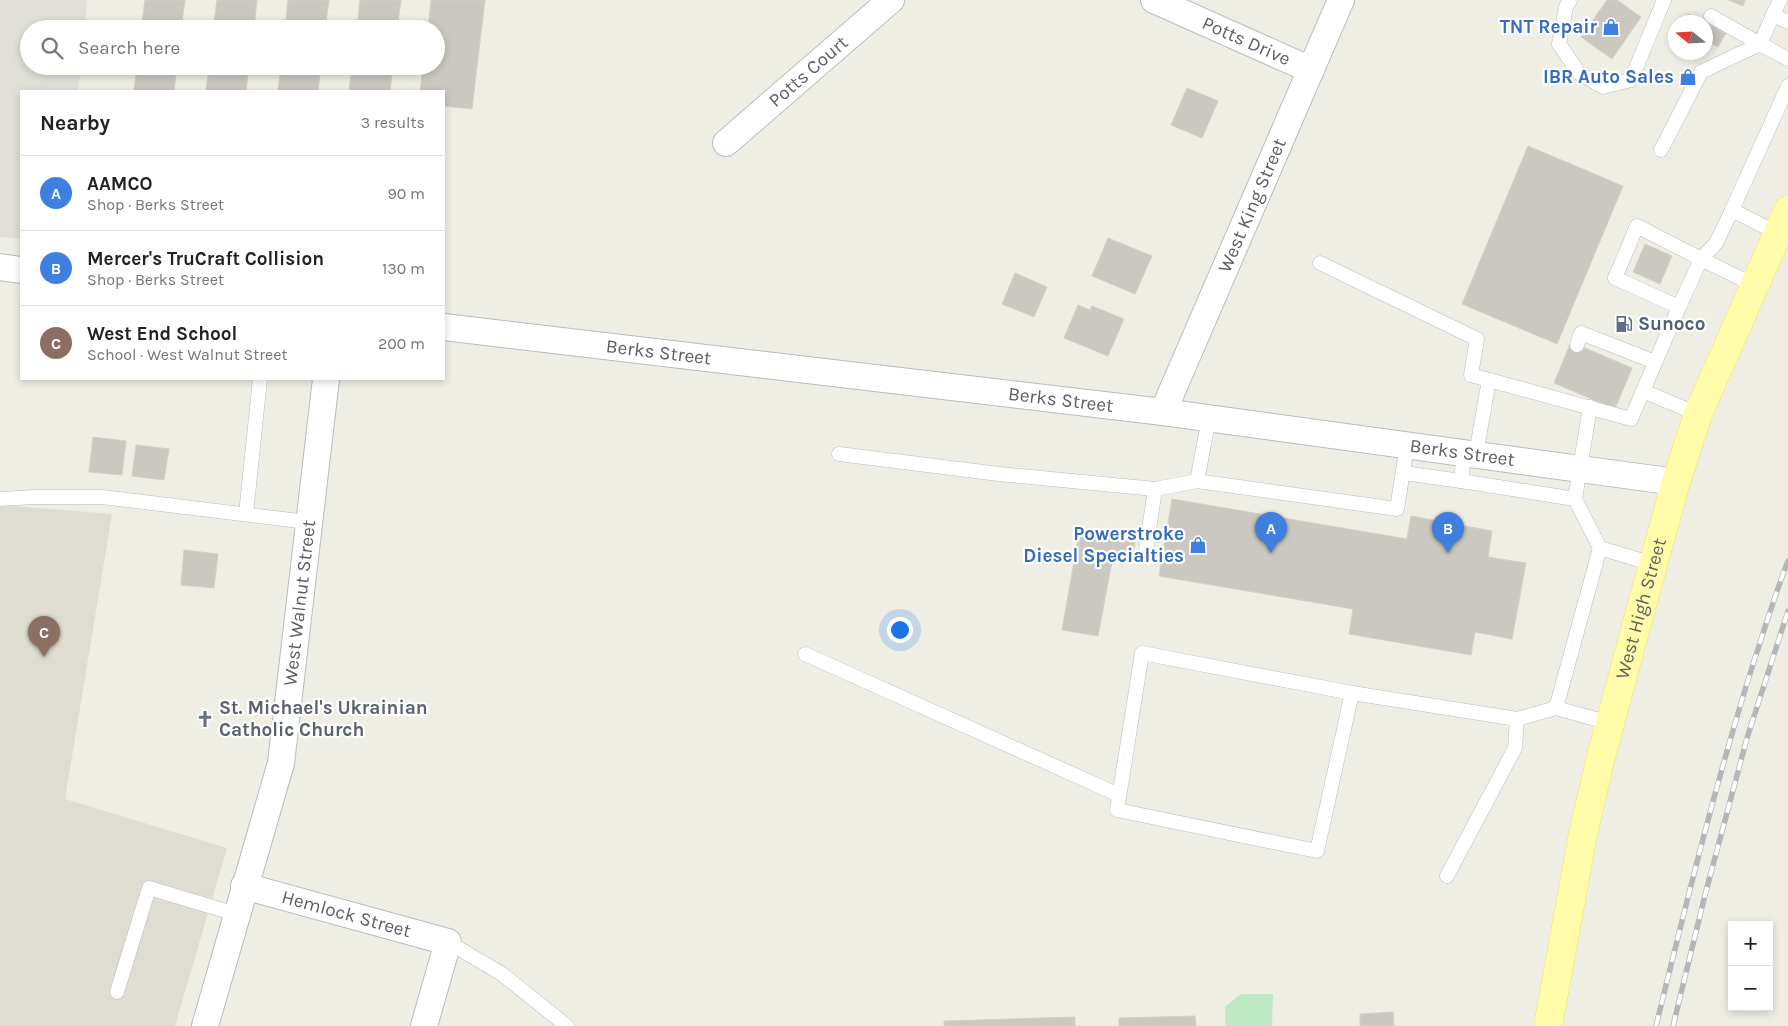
<!DOCTYPE html>
<html lang="en">
<head>
<meta charset="utf-8">
<style>
	:root { --surface:#fff; --page:#f2f2f2; --text:#222; --muted:#767676; --line:#e0e0e0; --accent:#f15127 }
	body { margin:0; font-family:Karla,sans-serif; background:var(--page); color:var(--text) }
	.controls { position:absolute; right:15px; bottom:15px; display:grid; overflow:hidden; border-radius:0px; box-shadow:0 2px 8px #0003 }
	.controls button { width:45px; height:45px; display:grid; place-items:center; padding:0; border:0; border-bottom:1px solid var(--line); background:var(--surface); color:var(--text); font:25px sans-serif }
	.compass { position:absolute; left:1668px; top:15px; width:45px; height:45px; border-radius:50%; background:var(--surface); box-shadow:0 2px 8px #0003; rotate:288deg }
	.you { position:absolute; left:899px; top:629px; width:18px; height:18px; margin:-12px; border:4px solid #fff; border-radius:50%; background:#1a73e8; box-shadow:0 0 0 8px #1a73e833 }
	.badge { display:grid; place-items:center; width:32px; height:32px; border-radius:50%; background:var(--accent); color:#fff; font-size:16px; font-weight:700 }
	.pin { position:absolute; translate:-50% -41px; filter:drop-shadow(0 1px 2px #0008) }
	.pin::after { content:''; position:absolute; top:26px; width:18px; height:15px; background:inherit; clip-path:polygon(0 0,100% 0,50% 100%) }
	.list { margin:0; padding:0; list-style:none }
	h2 { display:flex; justify-content:space-between; align-items:center; height:65px; margin:0; padding:0 20px; font-size:21px }
	h2 small { font-size:16px; font-weight:400; color:var(--muted) }
	.list li { display:grid; grid-template-columns:32px 1fr auto; gap:15px; align-items:center; box-sizing:border-box; height:75px; padding:0 20px; border-top:1px solid var(--line) }
	.list b { display:block; font-size:19px; white-space:nowrap }
	.list p { margin:0; font-size:16px; white-space:nowrap; color:var(--muted) }
	.list em { font-size:16px; font-style:normal; color:var(--muted) }
	.icon { flex:none; width:28px; height:28px; fill:none; stroke:currentColor; stroke-width:2; stroke-linecap:round; stroke-linejoin:round }
	.map { position:relative; flex:none; width:1788px; height:1026px; overflow:hidden }
	.search { position:absolute; background:var(--surface); box-shadow:0 2px 8px #0003; left:20px; top:20px; width:425px; height:55px; display:flex; align-items:center; gap:12px; box-sizing:border-box; padding:0 18px; border-radius:28px; color:var(--muted); font-size:19px }
	.panel { position:absolute; background:var(--surface); box-shadow:0 2px 8px #0003; left:20px; top:90px; width:425px; height:290px; border-radius:0px }
	.map>svg:first-child { display:block }
	.industrial { fill:#e0dfd8 }
	.education { fill:#dfddd2 }
	.green { fill:#bfe8c4 }
	.building { fill:#cac8c1; stroke:#d4d1c2 }
	.lines { fill:none; stroke-linecap:round; stroke-linejoin:round }
	.lane-casing { stroke:#b9bbc0; stroke-width:15 }
	.street-casing { stroke:#b9bbc0; stroke-width:28 }
	.primary-casing { stroke:#f8df54; stroke-width:29 }
	.lane { stroke:#fff; stroke-width:14 }
	.street { stroke:#fff; stroke-width:26 }
	.primary { stroke:#fffca9; stroke-width:28 }
	.rail-casing { stroke:#b5b6b6; stroke-width:5.5 }
	.rail { stroke:#fff; stroke-width:4; stroke-dasharray:11; stroke-linecap:butt }
	.labels { text-anchor:middle; dominant-baseline:central; stroke-width:4.5; stroke-linejoin:round; paint-order:stroke }
	.shop-label { font-size:19px; font-weight:bold; fill:#366cbe; stroke:#fff; text-anchor:end }
	.street-label { font-size:19px; fill:#5c5f65; stroke:#fff }
	.service-label { font-size:19px; font-weight:bold; fill:#4e5e75; stroke:#fff; text-anchor:start }
	.worship-label { font-size:19px; font-weight:bold; fill:#5b616d; stroke:#fff; text-anchor:start }
</style>
</head>
<body>
<div class="map">
<svg width="1788" height="1026" viewBox="0 0 1788 1026">
	<rect width="100%" height="100%" fill="#efeee4"/>
	<polygon class="industrial" points="0,0 87,0 85,29 29,29 29,66 81,66 78,91 21,91 21,239 0,237"/>
	<polygon class="education" points="0,505 112,514 65,799 227,848 175,1026 0,1026"/>
	<polygon class="green" points="1241,994 1273,994 1272,1026 1225,1026 1225,1007"/>
	<g class="building">
		<polygon points="145,0 185,0 181,29 141,29"/>
		<polygon points="217,0 257,0 254,29 213,29"/>
		<polygon points="288,0 329,0 325,29 285,29"/>
		<polygon points="360,0 401,0 397,29 357,29"/>
		<polygon points="431,0 485,0 472,109 444,106 444,91 420,91 423,66 436,66 436,29 428,29"/>
		<polygon points="1607,0 1617,0 1641,17 1612,59 1581,37"/>
		<polygon points="1728,0 1745,0 1743,6"/>
		<polygon points="1688,14 1705,22 1683,22"/>
		<polygon points="1706,23 1726,33 1718,47 1706,40"/>
		<polygon points="137,66 177,66 174,91 134,91"/>
		<polygon points="209,66 249,66 246,91 206,91"/>
		<polygon points="281,66 321,66 318,91 278,91"/>
		<polygon points="352,66 393,66 390,91 349,91"/>
		<polygon points="1187,88 1218,101 1202,138 1171,125"/>
		<polygon points="1528,146 1623,186 1557,344 1462,304"/>
		<polygon points="1108,238 1152,256 1135,294 1092,276"/>
		<polygon points="1645,244 1672,256 1660,284 1633,272"/>
		<polygon points="1015,273 1047,287 1034,317 1002,304"/>
		<polygon points="1078,305 1090,310 1092,306 1124,319 1108,356 1064,338"/>
		<polygon points="1571,342 1632,368 1615,409 1554,383"/>
		<polygon points="93,437 126,441 122,475 89,472"/>
		<polygon points="136,445 169,449 164,480 132,476"/>
		<polygon points="1172,499 1407,539 1411,516 1492,531 1488,557 1526,563 1512,639 1475,632 1471,655 1349,634 1353,609 1159,576"/>
		<polygon points="1080,528 1116,534 1116,539 1135,542 1132,560 1113,556 1098,636 1062,630"/>
		<polygon points="184,550 218,554 214,588 181,585"/>
		<polygon points="1393,1012 1394,1026 1360,1026 1360,1014"/>
		<polygon points="1195,1016 1196,1026 1119,1026 1119,1018"/>
		<polygon points="1075,1017 1075,1026 944,1026 944,1021"/>
	</g>
	<g class="lines">
		<g class="lane-casing">
			<g id="lane">
				<polyline points="1570,0 1566,7 1559,44 1579,73 1603,87 1631,80 1664,0"/>
				<polyline points="1780,0 1773,15 1788,22"/>
				<polyline points="1711,16 1760,44 1773,15"/>
				<polyline points="1661,150 1701,72 1760,44 1788,59"/>
				<polyline points="1732,210 1716,243 1701,259 1637,226 1615,278 1679,307 1701,259 1754,285"/>
				<polyline points="1777,233 1732,210 1788,86"/>
				<polyline points="1320,263 1477,339 1471,375 1631,419 1643,391 1698,414"/>
				<polyline points="1577,345 1581,333 1655,362"/>
				<polyline points="1643,391 1679,307"/>
				<polyline points="1209,418 1197,481 1397,509 1407,445"/>
				<polyline points="1464,453 1461,481 1575,499 1590,407"/>
				<polyline points="839,454 999,474 1155,489 1197,481"/>
				<polyline points="1476,454 1489,380"/>
				<polyline points="1404,473 1461,481"/>
				<polyline points="0,499 35,497 102,497 308,522"/>
				<polyline points="1575,499 1600,548"/>
				<polyline points="246,514 260,379"/>
				<polyline points="1145,557 1155,489"/>
				<polyline points="805,654 1119,795"/>
				<polyline points="1352,693 1317,851 1117,810 1142,653 1352,693 1517,719 1556,708"/>
				<polyline points="1610,723 1556,708 1600,548 1653,564"/>
				<polyline points="1447,876 1515,748 1517,719"/>
				<polyline points="448,942 502,974 567,1026"/>
				<polyline points="117,992 149,888 236,914"/>
			</g>
		</g>
		<g class="street-casing">
			<g id="street">
				<path id="s1" d="M 1154,0 L 1311,70"/>
				<path id="s2" d="M 726,143 L 891,0"/>
				<polyline points="0,267 21,270"/>
				<path id="s3" d="M 444,327 L 1163,412 L 1676,482"/>
				<path id="s4" d="M 1163,412 L 1341,0"/>
				<path id="s5" d="M 244,886 L 448,942 L 424,1026"/>
				<path id="s6" d="M 205,1026 L 281,763 L 326,379"/>
			</g>
		</g>
		<g class="primary-casing">
			<g id="primary">
				<path id="s7" d="M 1548,1026 L 1583,834 L 1601,757 L 1638,619 L 1676,482 L 1698,414 L 1788,210"/>
			</g>
		</g>
		<use href="#lane" class="lane"/>
		<use href="#street" class="street"/>
		<use href="#primary" class="primary"/>
		<g class="rail-casing">
			<g id="rail">
				<path d="M 1656,1026 C 1686,904 1716,781 1754,661 C 1765,628 1775,594 1788,561"/>
				<polyline points="1673,1026 1705,895 1747,738 1788,611"/>
			</g>
		</g>
		<use href="#rail" class="rail"/>
	</g>
	<defs>
		<g id="shop-bare" transform="scale(1.35)"><path d="M-5-2.5h2.3a2.7 3.5 0 0 1 5.4 0H5L5.5 6h-11ZM-1.5-2.5h3a1.5 2.3 0 0 0-3 0Z" fill="#3f7fe0" stroke="#fff" stroke-width="2.5" paint-order="stroke"/></g>
		<g id="fuel-bare" transform="scale(1.35)"><path d="M-5.5-6h7V0h2V4h1.3V-2.5L3-4.5l.8-.8L6-3V5H2.5V1h-1V6h-7ZM-4.2-4.7v3.2H.2V-4.7Z" fill="#5c6f8a" stroke="#fff" stroke-width="2.5" paint-order="stroke"/></g>
		<g id="church-bare" transform="scale(1.35)"><path d="M-1.2-6h2.4v3.5h3.3v2.4h-3.3V6h-2.4V-.1h-3.3v-2.4h3.3Z" fill="#6b7280" stroke="#fff" stroke-width="2.5" paint-order="stroke"/></g>
	</defs>
	<g fill-rule="evenodd">
		<use href="#shop-bare" x="1611" y="27"/>
		<use href="#shop-bare" x="1688" y="77"/>
		<use href="#fuel-bare" x="1624" y="324"/>
		<use href="#shop-bare" x="1198" y="545"/>
		<use href="#church-bare" x="205" y="719"/>
	</g>
	<g class="labels">
		<g class="shop-label">
			<text x="1597" y="27">TNT Repair</text>
			<text x="1674" y="77">IBR Auto Sales</text>
			<text x="1184" y="534">Powerstroke<tspan x="1184" dy="22">Diesel Specialties</tspan></text>
		</g>
		<g class="street-label">
			<text stroke="none"><textPath href="#s1" startOffset="101">Potts Drive</textPath></text>
			<text stroke="none"><textPath href="#s2" startOffset="109">Potts Court</textPath></text>
			<text stroke="none"><textPath href="#s4" startOffset="225">West King Street</textPath></text>
			<text stroke="none"><textPath href="#s3" startOffset="216">Berks Street</textPath></text>
			<text stroke="none"><textPath href="#s3" startOffset="621">Berks Street</textPath></text>
			<text stroke="none"><textPath href="#s3" startOffset="1026">Berks Street</textPath></text>
			<text stroke="none"><textPath href="#s6" startOffset="435">West Walnut Street</textPath></text>
			<text stroke="none"><textPath href="#s7" startOffset="428">West High Street</textPath></text>
			<text stroke="none"><textPath href="#s5" startOffset="106">Hemlock Street</textPath></text>
		</g>
		<g class="service-label">
			<text x="1638" y="324">Sunoco</text>
		</g>
		<g class="worship-label">
			<text x="219" y="708">St. Michael's Ukrainian<tspan x="219" dy="22">Catholic Church</tspan></text>
		</g>
	</g>
</svg>
<div class="controls">
<button>+</button>
<button>−</button>
</div>
<svg class="compass" viewBox="-18 -18 36 36"><path d="M0-13l5 13h-10z" fill="#e53935"/><path d="M0 13l5-13h-10z" fill="#767676"/></svg>
<div class="you"></div>
<div class="pin badge" style="left:1271px;top:553px;background:#3f7fe0">A</div>
<div class="pin badge" style="left:1448px;top:553px;background:#3f7fe0">B</div>
<div class="pin badge" style="left:44px;top:657px;background:#8d6e63">C</div>
<div class="search"><svg class="icon" aria-label="search" viewBox="0 0 24 24"><circle cx="10" cy="10" r="6"/><path d="M15 15l6 6"/></svg>Search here</div>
<section class="panel">
<h2>Nearby<small>3 results</small></h2>
<ul class="list">
<li><span class="badge" style="background:#3f7fe0">A</span><div><b>AAMCO</b><p>Shop · Berks Street</p></div><em>90 m</em></li>
<li><span class="badge" style="background:#3f7fe0">B</span><div><b>Mercer's TruCraft Collision</b><p>Shop · Berks Street</p></div><em>130 m</em></li>
<li><span class="badge" style="background:#8d6e63">C</span><div><b>West End School</b><p>School · West Walnut Street</p></div><em>200 m</em></li>
</ul>
</section>
</div>
</body>
</html>
